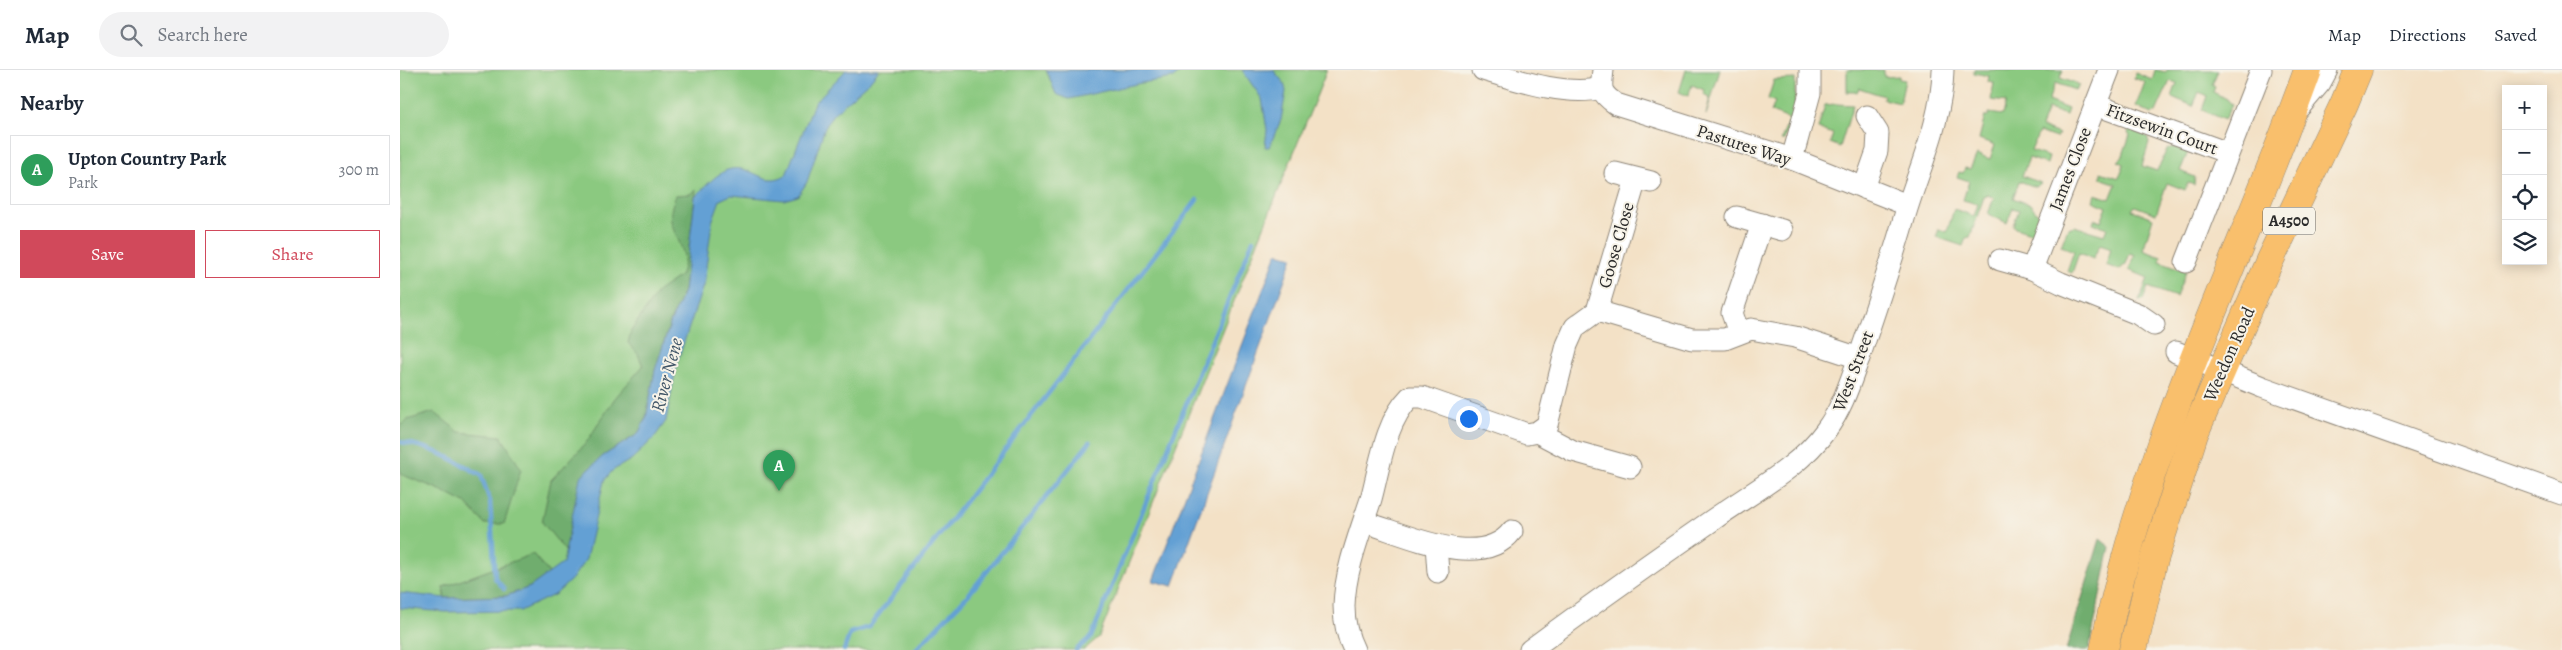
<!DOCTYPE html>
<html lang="en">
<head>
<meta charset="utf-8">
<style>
	:root { --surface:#fff; --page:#f2f2f3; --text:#1f2937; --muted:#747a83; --line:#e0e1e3; --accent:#d1495b }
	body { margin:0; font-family:Alegreya,serif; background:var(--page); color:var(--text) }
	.controls { position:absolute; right:15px; top:15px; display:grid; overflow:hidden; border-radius:0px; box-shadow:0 2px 12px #0003 }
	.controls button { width:45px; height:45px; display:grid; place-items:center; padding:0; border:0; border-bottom:1px solid var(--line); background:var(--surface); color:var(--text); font:25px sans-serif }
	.you { position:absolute; left:1068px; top:348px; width:18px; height:18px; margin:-12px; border:4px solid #fff; border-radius:50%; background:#1a73e8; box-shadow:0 0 0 8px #1a73e833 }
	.badge { display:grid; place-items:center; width:32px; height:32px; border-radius:50%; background:var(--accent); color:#fff; font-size:16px; font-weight:700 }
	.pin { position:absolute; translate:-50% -41px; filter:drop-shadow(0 1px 2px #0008) }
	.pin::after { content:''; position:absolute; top:26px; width:18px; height:15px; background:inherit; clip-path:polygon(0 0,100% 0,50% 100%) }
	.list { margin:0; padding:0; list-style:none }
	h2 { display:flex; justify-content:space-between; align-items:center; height:65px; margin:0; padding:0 20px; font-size:21px }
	h2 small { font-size:16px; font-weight:400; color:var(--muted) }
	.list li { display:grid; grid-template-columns:32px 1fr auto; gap:15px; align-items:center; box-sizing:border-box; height:70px; margin:0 10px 10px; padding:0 10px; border:1px solid var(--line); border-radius:0px }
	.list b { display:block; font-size:19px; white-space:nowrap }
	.list p { margin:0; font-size:16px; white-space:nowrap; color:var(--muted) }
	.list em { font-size:16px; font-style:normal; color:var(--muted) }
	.actions { display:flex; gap:10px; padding:15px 20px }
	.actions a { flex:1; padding:11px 0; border:1px solid var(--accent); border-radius:0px; text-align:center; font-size:18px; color:var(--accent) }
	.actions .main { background:var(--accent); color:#fff }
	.icon { flex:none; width:28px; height:28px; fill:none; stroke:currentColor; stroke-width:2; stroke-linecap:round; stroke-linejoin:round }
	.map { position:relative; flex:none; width:2162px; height:580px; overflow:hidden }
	header { display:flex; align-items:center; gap:30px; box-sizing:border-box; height:70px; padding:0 25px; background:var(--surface); border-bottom:1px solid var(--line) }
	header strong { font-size:24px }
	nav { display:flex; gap:28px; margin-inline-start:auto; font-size:18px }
	.search { width:350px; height:45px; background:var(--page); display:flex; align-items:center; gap:12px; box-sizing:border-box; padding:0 18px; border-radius:28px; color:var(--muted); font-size:19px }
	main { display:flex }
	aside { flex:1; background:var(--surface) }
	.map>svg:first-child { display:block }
	.green { fill:#8bc980; stroke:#5b7a56 }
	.forest { fill:#70ad6e; stroke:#4e6c4c }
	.water { fill:#63a0d4; stroke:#476680 }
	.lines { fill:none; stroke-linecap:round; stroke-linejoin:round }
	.stream { stroke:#63a0d4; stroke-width:4.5 }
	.minor-casing { stroke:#8f8678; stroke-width:23 }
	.highway-casing { stroke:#8f8678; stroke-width:29 }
	.minor { stroke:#fff; stroke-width:21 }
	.highway { stroke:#f9bf6c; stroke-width:28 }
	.labels { text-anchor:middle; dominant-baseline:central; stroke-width:4; stroke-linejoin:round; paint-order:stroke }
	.shield { fill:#f7f3e8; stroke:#686764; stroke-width:1 }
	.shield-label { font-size:16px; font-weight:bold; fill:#2b2b2b }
	.street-label { font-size:18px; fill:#2b2b2b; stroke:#f7f3e8 }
	.water-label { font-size:19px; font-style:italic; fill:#3f5466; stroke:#f7f3e8 }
</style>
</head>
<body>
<header>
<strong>Map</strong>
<div class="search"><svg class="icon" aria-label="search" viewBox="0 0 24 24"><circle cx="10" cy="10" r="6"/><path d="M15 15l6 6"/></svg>Search here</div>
<nav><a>Map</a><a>Directions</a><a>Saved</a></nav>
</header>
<main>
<aside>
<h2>Nearby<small></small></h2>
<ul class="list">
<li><span class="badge" style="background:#2e9e5b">A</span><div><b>Upton Country Park</b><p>Park</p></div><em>300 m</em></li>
</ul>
<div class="actions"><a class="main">Save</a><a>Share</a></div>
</aside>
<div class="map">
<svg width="2162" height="580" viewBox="0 0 2162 580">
	<rect width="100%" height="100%" fill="#f7f3e8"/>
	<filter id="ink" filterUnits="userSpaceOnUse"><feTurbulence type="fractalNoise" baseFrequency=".02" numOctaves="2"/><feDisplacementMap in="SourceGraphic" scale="10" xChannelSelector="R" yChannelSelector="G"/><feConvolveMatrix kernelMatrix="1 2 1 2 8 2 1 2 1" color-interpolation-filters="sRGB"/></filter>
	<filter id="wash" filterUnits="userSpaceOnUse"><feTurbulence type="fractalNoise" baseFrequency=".0096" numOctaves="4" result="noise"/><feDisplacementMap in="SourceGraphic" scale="20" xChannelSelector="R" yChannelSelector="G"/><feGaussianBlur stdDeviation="1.12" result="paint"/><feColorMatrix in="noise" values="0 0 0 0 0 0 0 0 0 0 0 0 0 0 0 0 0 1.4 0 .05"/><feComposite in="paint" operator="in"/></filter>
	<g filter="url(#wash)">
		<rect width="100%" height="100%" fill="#f3e1c6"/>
		<g class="green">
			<polygon points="0,0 927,0 699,567 684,580 0,580"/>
			<polygon points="1286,0 1320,0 1306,45 1310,27 1303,24 1304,20 1292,15 1288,26 1279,22"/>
			<polygon points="1447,0 1484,0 1484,7 1499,6 1499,9 1505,10 1500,33 1483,29 1484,26 1459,18 1457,22 1447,22"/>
			<polygon points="1574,0 1663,0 1660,8 1679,15 1675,20 1655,13 1648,31 1668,39 1666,45 1648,39 1641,57 1659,64 1656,68 1639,62 1631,81 1649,87 1647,94 1629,88 1622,106 1641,113 1636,117 1619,111 1613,128 1631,135 1640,147 1634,164 1615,158 1613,155 1619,140 1613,138 1607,153 1588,144 1594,128 1588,125 1584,127 1570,167 1566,168 1563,176 1536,167 1539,159 1547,162 1554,139 1574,146 1578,134 1563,130 1569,111 1557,107 1559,102 1563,103 1565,98 1570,99 1577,84 1590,89 1595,75 1579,69 1585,46 1588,46 1589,43 1603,45 1606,32 1591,30 1594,13 1588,12 1589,6 1574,3"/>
			<polygon points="1755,0 1766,2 1767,0 1818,0 1812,15 1815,17 1813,22 1827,29 1832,35 1824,50 1802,40 1807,26 1799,22 1793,36 1772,27 1777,13 1770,11 1756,42 1752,44 1736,36 1745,12 1734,8 1735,3 1752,10"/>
			<polygon points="1395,9 1395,38 1384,70 1381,70 1389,49 1371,42 1375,32 1368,29 1374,10"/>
			<polygon points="1436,34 1453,35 1440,77 1430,73 1433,64 1418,59 1425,35"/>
			<polygon points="1729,59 1747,66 1749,73 1742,96 1757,101 1767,79 1774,77 1788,82 1780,101 1795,107 1794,115 1788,113 1785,120 1767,113 1756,144 1735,136 1732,140 1753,148 1743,180 1761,187 1760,191 1786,201 1776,227 1748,217 1743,230 1739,231 1748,208 1729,200 1735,185 1730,183 1726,194 1719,200 1706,195 1711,178 1700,174 1693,189 1679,183 1672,203 1667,201 1674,181 1661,176 1668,158 1674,156 1704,165 1707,158 1693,153 1694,149 1701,152 1707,137 1693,131 1695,124 1710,129 1716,114 1701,108 1701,102 1719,108 1724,94 1718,91 1722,88 1730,65 1728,63"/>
		</g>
		<g class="forest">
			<path d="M 296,119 L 284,221 L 271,250 L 255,300 L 246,348 L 238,364 L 203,386 L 171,452 L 166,482 L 142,452 L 151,410 L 186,373 L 215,328 L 243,296 L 238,284 L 228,273 L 231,261 L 258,221 L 280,206 C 282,200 285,192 284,186 C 277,159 263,155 276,125 L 290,124 Z"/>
			<polygon points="34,342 59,362 101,366 121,399 104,454 85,454 65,433 38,419 0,404 0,356 7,350"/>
			<polygon points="1700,469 1710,477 1689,580 1666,580"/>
			<polygon points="133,484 150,504 130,517 106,526 45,528 43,517"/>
		</g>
		<g class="water">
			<path d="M 446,0 L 479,0 L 470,11 L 433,44 L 425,57 L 407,112 L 398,126 L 384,130 L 331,125 L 320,130 L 312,152 L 304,213 L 277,293 L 266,351 L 254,368 L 232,389 L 212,401 L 204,411 L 186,489 L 172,509 L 156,524 L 120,541 L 45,542 L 0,538 L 0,523 L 45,528 L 106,526 L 130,517 L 163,493 L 180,407 L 203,386 L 238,364 L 246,348 L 255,300 L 271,251 L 284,221 L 295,127 C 304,118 318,101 331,99 C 354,95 363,118 386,105 L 414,33 Z"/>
			<polygon points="646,0 783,0 773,8 741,13 669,29 656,24"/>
			<polygon points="842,0 873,0 884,13 886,21 881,50 869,77 865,77 867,60 862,29"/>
			<polygon points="877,183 893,187 773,516 753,511"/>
		</g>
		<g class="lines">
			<g class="stream">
				<path d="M 0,372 C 30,376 55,390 81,405 L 90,431 L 95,508 L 104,519"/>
				<polyline points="444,580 450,563 469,557 797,130"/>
				<polyline points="515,580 569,524 690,372"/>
				<polyline points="676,580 691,567 853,170"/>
			</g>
		</g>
	</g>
	<g filter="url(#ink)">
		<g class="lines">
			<g class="minor-casing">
				<g id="minor">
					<path d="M 1083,0 C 1117,10 1167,27 1201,18"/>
					<path d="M 1203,0 C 1201,19 1199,22 1216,34 L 1392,89 L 1507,135"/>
					<polyline points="1696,35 1828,83"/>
					<polyline points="1897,40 1920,13 1927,0"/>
					<polyline points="1392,89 1410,23 1410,0"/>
					<polyline points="1215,103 1251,112"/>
					<polyline points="1464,118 1477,81 1478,63 1467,46"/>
					<polyline points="1337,147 1382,160"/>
					<polyline points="1600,190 1632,199 1661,213 1738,244 1754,255"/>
					<polyline points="1786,192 1861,0"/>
					<polyline points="1632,199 1709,0"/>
					<polyline points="1197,241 1292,269 1325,269 1351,259 1395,267 1459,288"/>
					<polyline points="1197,241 1236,109"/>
					<polyline points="1339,263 1332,243 1362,154"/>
					<polyline points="1776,282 1862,317 2162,424"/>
					<polyline points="1137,362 1173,381 1230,397"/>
					<path d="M 964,452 C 1003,463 1081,502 1112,461"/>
					<polyline points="1036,475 1038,502"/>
					<path d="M 954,580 C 947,566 944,552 944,536 C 945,500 960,463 971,429 C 980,396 985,352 1010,327 L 1022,327 L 1127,364 L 1137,362 L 1147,355 L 1167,275 L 1175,257 L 1197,241"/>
					<path d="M 1130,580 C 1191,535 1252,492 1314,449 C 1352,422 1399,398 1426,360 C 1443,337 1450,312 1460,285 C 1475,241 1490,197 1503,152 C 1517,102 1542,53 1543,0"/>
				</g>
			</g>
			<g class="highway-casing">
				<g id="highway">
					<path d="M 1704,580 C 1743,378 1839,192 1908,0"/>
					<polyline points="1733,580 1753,493 1794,364 1869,192 1944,34 1958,0"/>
				</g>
			</g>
			<use href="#minor" class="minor"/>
			<use href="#highway" class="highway"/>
		</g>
	</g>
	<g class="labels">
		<rect class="shield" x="1863" y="137.5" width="52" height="27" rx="4"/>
		<g class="shield-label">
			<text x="1889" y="151">A4500</text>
		</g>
		<g class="street-label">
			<text transform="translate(1762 59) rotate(20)">Fitzsewin Court</text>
			<text transform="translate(1344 75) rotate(18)">Pastures Way</text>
			<text transform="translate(1670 99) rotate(-69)">James Close</text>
			<text transform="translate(1216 175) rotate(-74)">Goose Close</text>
			<text transform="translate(1829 284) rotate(-66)">Weedon Road</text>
			<text transform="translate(1453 301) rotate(-69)">West Street</text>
		</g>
		<g class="water-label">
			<text transform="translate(267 305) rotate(-75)">River Nene</text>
		</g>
	</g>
</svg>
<div class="controls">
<button>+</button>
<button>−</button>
<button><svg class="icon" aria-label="locate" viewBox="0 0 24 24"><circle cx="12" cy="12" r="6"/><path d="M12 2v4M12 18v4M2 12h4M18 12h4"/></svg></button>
<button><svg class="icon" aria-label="layers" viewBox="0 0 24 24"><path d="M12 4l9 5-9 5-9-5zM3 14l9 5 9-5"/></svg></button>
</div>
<div class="you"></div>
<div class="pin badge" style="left:379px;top:421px;background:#2e9e5b">A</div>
</div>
</main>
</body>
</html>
